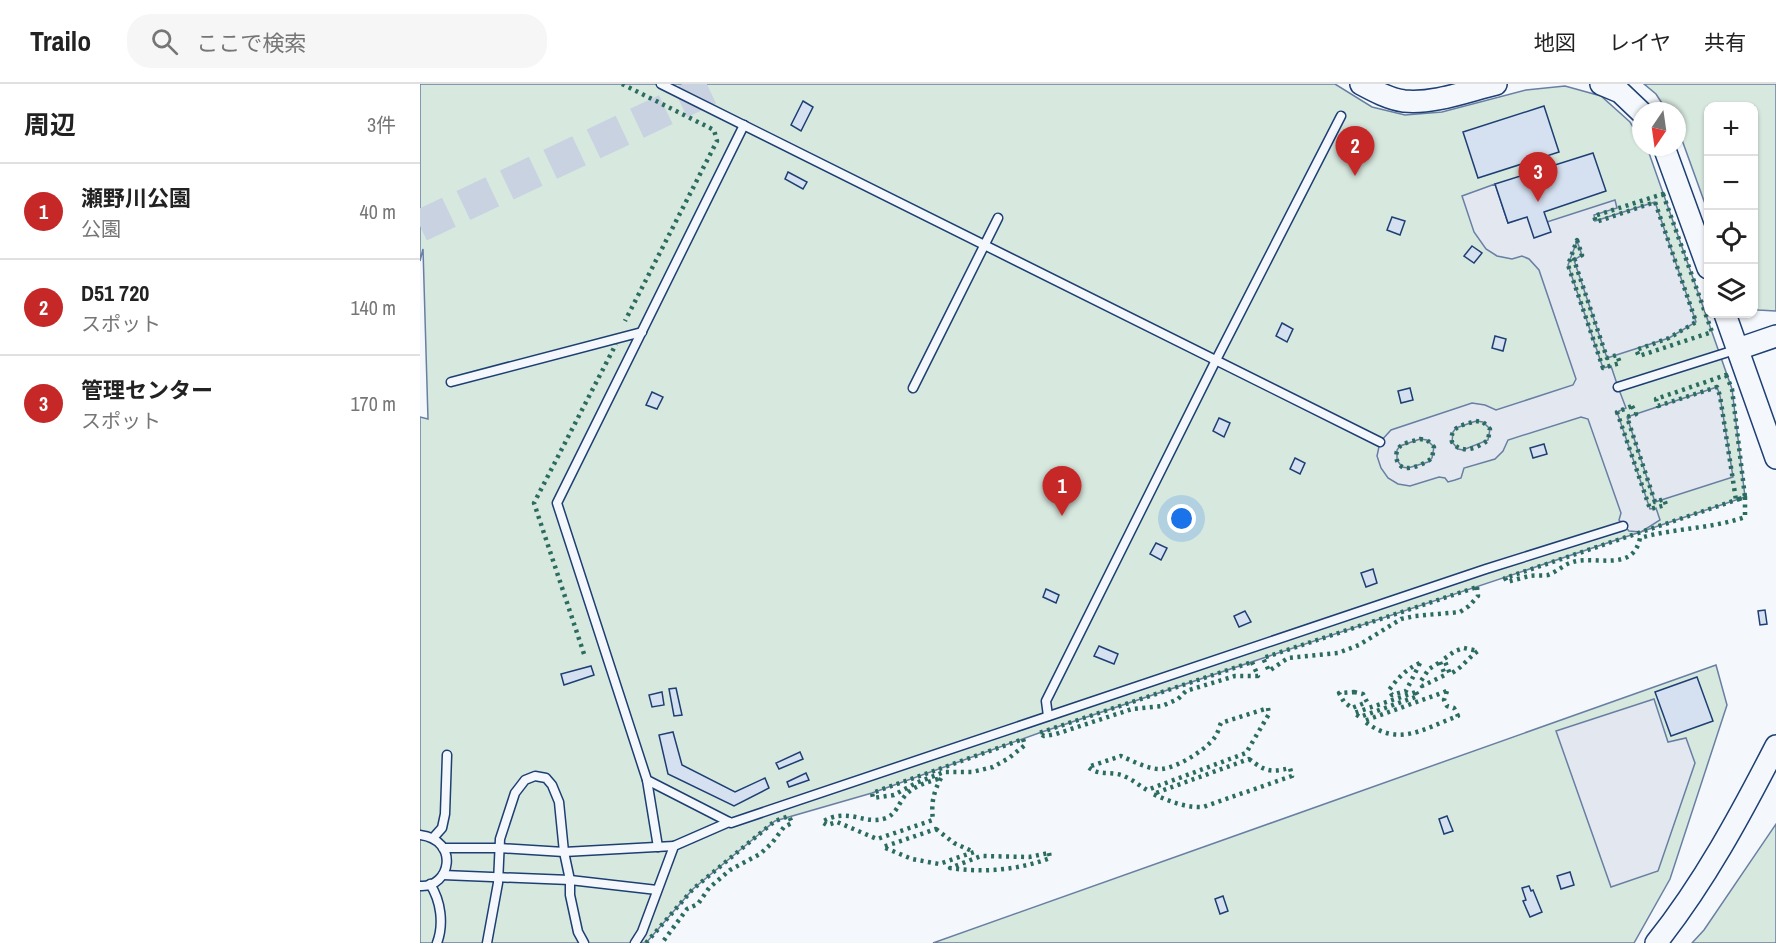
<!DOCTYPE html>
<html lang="ja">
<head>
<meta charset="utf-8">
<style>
	:root { --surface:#fff; --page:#f6f6f6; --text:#222; --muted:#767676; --line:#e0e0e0; --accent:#c62828 }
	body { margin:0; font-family:"Archivo Narrow","Noto Sans JP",sans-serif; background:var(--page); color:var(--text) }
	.controls { position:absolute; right:18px; top:18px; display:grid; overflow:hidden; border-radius:12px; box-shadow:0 2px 4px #0004 }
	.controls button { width:54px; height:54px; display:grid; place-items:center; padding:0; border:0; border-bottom:2px solid var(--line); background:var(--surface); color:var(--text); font:30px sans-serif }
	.compass { position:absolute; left:1212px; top:18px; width:54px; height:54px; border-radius:50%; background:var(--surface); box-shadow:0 2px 4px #0004; rotate:193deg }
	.you { position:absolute; left:762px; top:435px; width:21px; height:21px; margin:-15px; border:4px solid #fff; border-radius:50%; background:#1a73e8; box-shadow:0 0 0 9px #1a73e833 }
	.badge { display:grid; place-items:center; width:39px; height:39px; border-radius:50%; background:var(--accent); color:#fff; font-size:20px; font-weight:700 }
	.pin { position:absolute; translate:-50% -50px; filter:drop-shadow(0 2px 3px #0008) }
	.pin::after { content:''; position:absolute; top:32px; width:21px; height:18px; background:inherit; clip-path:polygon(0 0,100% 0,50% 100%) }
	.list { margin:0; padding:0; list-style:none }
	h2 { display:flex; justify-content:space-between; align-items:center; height:78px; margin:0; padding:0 24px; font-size:26px }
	h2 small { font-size:20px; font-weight:400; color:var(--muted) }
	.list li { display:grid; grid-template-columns:39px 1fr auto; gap:18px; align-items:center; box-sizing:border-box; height:96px; padding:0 24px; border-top:2px solid var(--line) }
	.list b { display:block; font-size:22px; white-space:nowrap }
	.list p { margin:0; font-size:20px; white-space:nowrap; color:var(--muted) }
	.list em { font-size:20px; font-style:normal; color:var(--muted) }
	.icon { flex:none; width:33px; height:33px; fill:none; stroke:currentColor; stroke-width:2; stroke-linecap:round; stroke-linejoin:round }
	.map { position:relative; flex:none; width:1356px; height:859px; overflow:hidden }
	header { display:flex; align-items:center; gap:36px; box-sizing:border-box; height:84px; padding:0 30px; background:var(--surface); border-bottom:2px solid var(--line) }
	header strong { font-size:28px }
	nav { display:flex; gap:33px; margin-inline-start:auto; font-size:21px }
	.search { width:420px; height:54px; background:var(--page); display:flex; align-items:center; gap:15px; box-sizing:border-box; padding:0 21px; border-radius:24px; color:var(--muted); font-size:22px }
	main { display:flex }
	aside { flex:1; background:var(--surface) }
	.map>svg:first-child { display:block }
	.green { fill:#d7e8df; stroke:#687fa3; stroke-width:1.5 }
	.parking { fill:#e3e8f0; stroke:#687fa3; stroke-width:1.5; fill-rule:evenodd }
	.building { fill:#d5e0f0; stroke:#1d3f73; stroke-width:1.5 }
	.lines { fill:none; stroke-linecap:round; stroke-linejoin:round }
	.motorway-tunnel { stroke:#c9d2e0; stroke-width:32; stroke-dasharray:32 16; stroke-linecap:butt }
	.service-casing { stroke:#1d3f73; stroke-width:11 }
	.tertiary-casing { stroke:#1d3f73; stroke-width:24 }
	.service { stroke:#f4f7fb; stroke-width:8 }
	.tertiary { stroke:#f4f7fb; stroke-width:21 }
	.hedge { stroke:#2c6c60; stroke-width:4.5; stroke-dasharray:3 4.5; stroke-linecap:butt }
</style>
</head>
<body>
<header>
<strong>Trailo</strong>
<div class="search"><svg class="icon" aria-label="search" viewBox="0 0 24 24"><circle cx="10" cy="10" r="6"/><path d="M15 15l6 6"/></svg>ここで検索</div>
<nav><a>地図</a><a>レイヤ</a><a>共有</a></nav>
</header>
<main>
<aside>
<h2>周辺<small>3件</small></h2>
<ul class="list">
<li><span class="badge">1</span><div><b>瀬野川公園</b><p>公園</p></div><em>40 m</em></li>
<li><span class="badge">2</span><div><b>D51 720</b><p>スポット</p></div><em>140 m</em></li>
<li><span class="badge">3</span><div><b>管理センター</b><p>スポット</p></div><em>170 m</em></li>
</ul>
</aside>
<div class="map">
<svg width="1356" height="859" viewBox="0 0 1356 859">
	<rect width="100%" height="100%" fill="#f4f7fb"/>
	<g class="green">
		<polygon points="0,0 915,0 952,23 985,31 1022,28 1106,6 1145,2 1181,12 1210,38 1221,56 1221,63 1225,63 1229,69 1312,305 1325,413 619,649 452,709 355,737 273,805 226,859 0,859 0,333 8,335 3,165 0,177"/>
		<polygon points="1224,0 1356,0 1356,227 1338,226 1334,224 1334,22 1288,22 1288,128 1257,42 1257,27 1247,27 1236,10"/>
		<polygon points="1296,581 1307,621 1250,795 1214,859 513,859"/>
		<polygon points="1356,740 1356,859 1272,859 1284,846"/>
	</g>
	<g class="parking">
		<path d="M 1075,100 L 1088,139 L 1107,133 L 1127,138 L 1195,116 L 1197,124 L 1174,131 L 1175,137 L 1235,118 L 1276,238 L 1249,254 L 1187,274 L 1154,176 L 1162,171 L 1157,157 L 1148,181 L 1183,284 L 1191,282 L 1198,303 L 1206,324 L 1197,328 L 1230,425 L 1236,424 L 1240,436 L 1221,448 L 1209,447 L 1199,436 L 1201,429 L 1168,335 L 1161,333 L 1088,356 L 1083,367 L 1075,375 L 1044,384 L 1041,394 L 1035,396 L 1028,398 L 1025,394 L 1019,393 L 990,402 L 978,400 L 968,394 L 961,384 L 957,372 L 960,358 L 971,346 L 1052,319 L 1065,321 L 1076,326 L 1153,301 L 1156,295 L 1119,186 L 1109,175 L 1102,172 L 1092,175 L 1077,172 L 1066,165 L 1054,148 L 1042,112 ZM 1056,337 L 1063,338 L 1070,345 L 1068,356 L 1043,366 L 1038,365 L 1032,358 L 1033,348 L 1036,344 ZM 1000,355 L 1007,356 L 1014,363 L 1012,374 L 1008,378 L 988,384 L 982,383 L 977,376 L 977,366 L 980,362 Z"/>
		<polygon points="1297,303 1300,312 1313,393 1235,418 1207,333"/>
		<polygon points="1234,615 1248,658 1266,654 1275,679 1238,787 1191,803 1136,647"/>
	</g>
	<g class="building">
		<polygon points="383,17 393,23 381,47 371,41"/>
		<polygon points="1124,22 1139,68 1058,94 1043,48"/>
		<polygon points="1173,69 1186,107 1124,128 1131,148 1114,154 1107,133 1088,139 1075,100"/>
		<polygon points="368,88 387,98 383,105 365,95"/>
		<polygon points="972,133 985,137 980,151 967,146"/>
		<polygon points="1052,162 1062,169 1054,179 1044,172"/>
		<polygon points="862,239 873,245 867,258 856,252"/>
		<polygon points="1075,252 1086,255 1083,267 1072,264"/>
		<polygon points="990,304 993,316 981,319 978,307"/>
		<polygon points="232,308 243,313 237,325 226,321"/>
		<polygon points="799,334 810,339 804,353 793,347"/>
		<polygon points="1124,360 1127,370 1113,374 1110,364"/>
		<polygon points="875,374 885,379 880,390 870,385"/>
		<polygon points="736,459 747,464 741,476 730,470"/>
		<polygon points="953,485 957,499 946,503 941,489"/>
		<polygon points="626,505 639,511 636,519 623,513"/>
		<polygon points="1345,526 1347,540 1340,541 1338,527"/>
		<polygon points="825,527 831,538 819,543 814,532"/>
		<polygon points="679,562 698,570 694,580 674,572"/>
		<polygon points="171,582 174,591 144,601 141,590"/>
		<polygon points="1277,593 1293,637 1251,652 1235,608"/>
		<polygon points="256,604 262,631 254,632 249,605"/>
		<polygon points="242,608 244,621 232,623 229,611"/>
		<polygon points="253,648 262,681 315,708 345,694 349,704 314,722 248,690 239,651"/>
		<polygon points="380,668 383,675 359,685 356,679"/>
		<polygon points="386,689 389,696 369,703 367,698"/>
		<polygon points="1027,732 1033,747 1024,750 1019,735"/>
		<polygon points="1150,788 1154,801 1141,805 1137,792"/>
		<polygon points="1109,802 1111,807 1113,806 1122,828 1110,833 1103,817 1106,816 1102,804"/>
		<polygon points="803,812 808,827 800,830 795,815"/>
	</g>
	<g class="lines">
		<polyline class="motorway-tunnel" points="0,142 300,0"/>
		<g class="service-casing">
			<g id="service">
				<polyline points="241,0 960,358"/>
				<polyline points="324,41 137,419 227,696 311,739 1066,485 1203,442"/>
				<polyline points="31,298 222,248"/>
				<polyline points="1198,303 1318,265"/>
				<polyline points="493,304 578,134"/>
				<polyline points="628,632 626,617 796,276 921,32"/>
				<polyline points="227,696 238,763"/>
				<path d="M 0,751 C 40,756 31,804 0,802"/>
				<polyline points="13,754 22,744 25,730 27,671"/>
				<polyline points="23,764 79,764 144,768 254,762"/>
				<polyline points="23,791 150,796 237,806"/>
				<path d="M 10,800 C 21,817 24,840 17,859"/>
				<polyline points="67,859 78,799 80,755 95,709 105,696 115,692 126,694 132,701 139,718 144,768 150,796 150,811 158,848 164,859"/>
				<polyline points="215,859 222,848 254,762 309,738"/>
			</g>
		</g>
		<g class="tertiary-casing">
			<g id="tertiary">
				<path d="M 941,0 C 954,7 969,15 984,17 C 1014,20 1047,7 1076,0"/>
				<polyline points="1181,0 1200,8 1221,28"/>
				<polyline points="1244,63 1288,184"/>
				<polyline points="1305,230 1356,374"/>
				<polyline points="1318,265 1356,252"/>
				<path d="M 1236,859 C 1284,799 1321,730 1356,662"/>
			</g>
		</g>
		<use href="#service" class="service"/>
		<use href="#tertiary" class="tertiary"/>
		<g class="hedge">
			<polyline points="202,0 294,46 297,57 205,237"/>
			<polygon points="1243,110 1292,248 1219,272 1216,266 1249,254 1276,238 1235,118 1176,138 1174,132"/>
			<polygon points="1157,156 1162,171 1154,176 1187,274 1197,271 1200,279 1183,284 1148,181"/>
			<polygon points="1306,291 1312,305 1325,413 1316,416 1300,312 1297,303 1238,322 1236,315"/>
			<polygon points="1212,322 1216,330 1207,333 1235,418 1244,415 1246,421 1230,425 1197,328"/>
			<path d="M 1056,337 L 1063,338 L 1070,345 L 1068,356 C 1058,364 1041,371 1032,358 C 1029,342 1044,341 1056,337 Z"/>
			<path d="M 1000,355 L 1007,356 L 1014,363 L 1012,374 C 1006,379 993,385 985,384 C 975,382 973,366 982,361 C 987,358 994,357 1000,355 Z"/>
			<path d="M 1325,413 L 1325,433 C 1291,445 1254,444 1220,454 C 1213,489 1176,471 1153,478 C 1144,480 1137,488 1128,491 C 1122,492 1115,491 1109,492 C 1102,494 1094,496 1087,498 L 1085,494 Z"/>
			<polygon points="1057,503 1058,512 1049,522 1040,528 995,532 981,535 939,561 918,569 868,574 849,587 843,574"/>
			<path d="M 1044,564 L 1058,567 C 1048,574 1041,585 1030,590 L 1024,575 L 1035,567 Z"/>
			<polyline points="164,570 114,419 196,260"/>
			<polygon points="832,578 838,592 815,592 766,607 758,615 742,622 712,625 636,650 624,652 619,649"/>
			<polygon points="1020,578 1025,591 1002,602 1001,597 1009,585"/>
			<path d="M 1000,579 L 986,607 L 972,611 L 969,606 C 978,594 986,585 1000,579 Z"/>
			<path d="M 1027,607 L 1024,616 L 1027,622 L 1034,624 L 1038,632 C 1002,645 979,664 944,637 Z"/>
			<polygon points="934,608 943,610 947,618 932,624 924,618 919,609"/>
			<polygon points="996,608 998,612 940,633 934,629"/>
			<path d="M 848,624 L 849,630 L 826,669 L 727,706 C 720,702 713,696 706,693 C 693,686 680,693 668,683 L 701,672 C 713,677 729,686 742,685 C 758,683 786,666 795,653 C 798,649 799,643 801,639 Z"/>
			<polygon points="603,655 605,661 589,674 573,683 552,688 524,688 496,699 474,711 453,714 452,709"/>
			<path d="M 829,675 C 845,687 850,689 870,684 L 872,692 L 783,723 C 765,724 749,717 733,710 Z"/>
			<path d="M 521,694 C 513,709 511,720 513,736 L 457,755 L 417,738 L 407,741 L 402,738 C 428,722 444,742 466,734 C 476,730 478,721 484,713 C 492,702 508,698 521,694 Z"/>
			<polygon points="516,745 534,759 554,768 519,780 492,775 463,763"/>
			<path d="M 629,769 L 630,774 C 599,786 563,789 530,784 L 561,772 L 609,773 Z"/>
			<polyline points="226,859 273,805 355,737 369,732 372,739 364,743 352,759 340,770 310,786 289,804 278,820 267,825 242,859"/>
		</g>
	</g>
</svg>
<div class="controls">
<button>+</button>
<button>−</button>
<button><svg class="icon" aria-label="locate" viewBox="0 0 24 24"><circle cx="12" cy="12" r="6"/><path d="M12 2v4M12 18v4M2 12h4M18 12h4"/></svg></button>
<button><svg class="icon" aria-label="layers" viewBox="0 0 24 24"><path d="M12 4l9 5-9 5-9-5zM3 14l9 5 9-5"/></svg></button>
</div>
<svg class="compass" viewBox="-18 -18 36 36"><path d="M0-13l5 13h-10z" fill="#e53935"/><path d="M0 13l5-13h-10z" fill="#767676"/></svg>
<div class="you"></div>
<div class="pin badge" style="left:642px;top:432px">1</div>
<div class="pin badge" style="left:935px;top:92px">2</div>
<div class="pin badge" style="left:1118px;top:118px">3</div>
</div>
</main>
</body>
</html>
